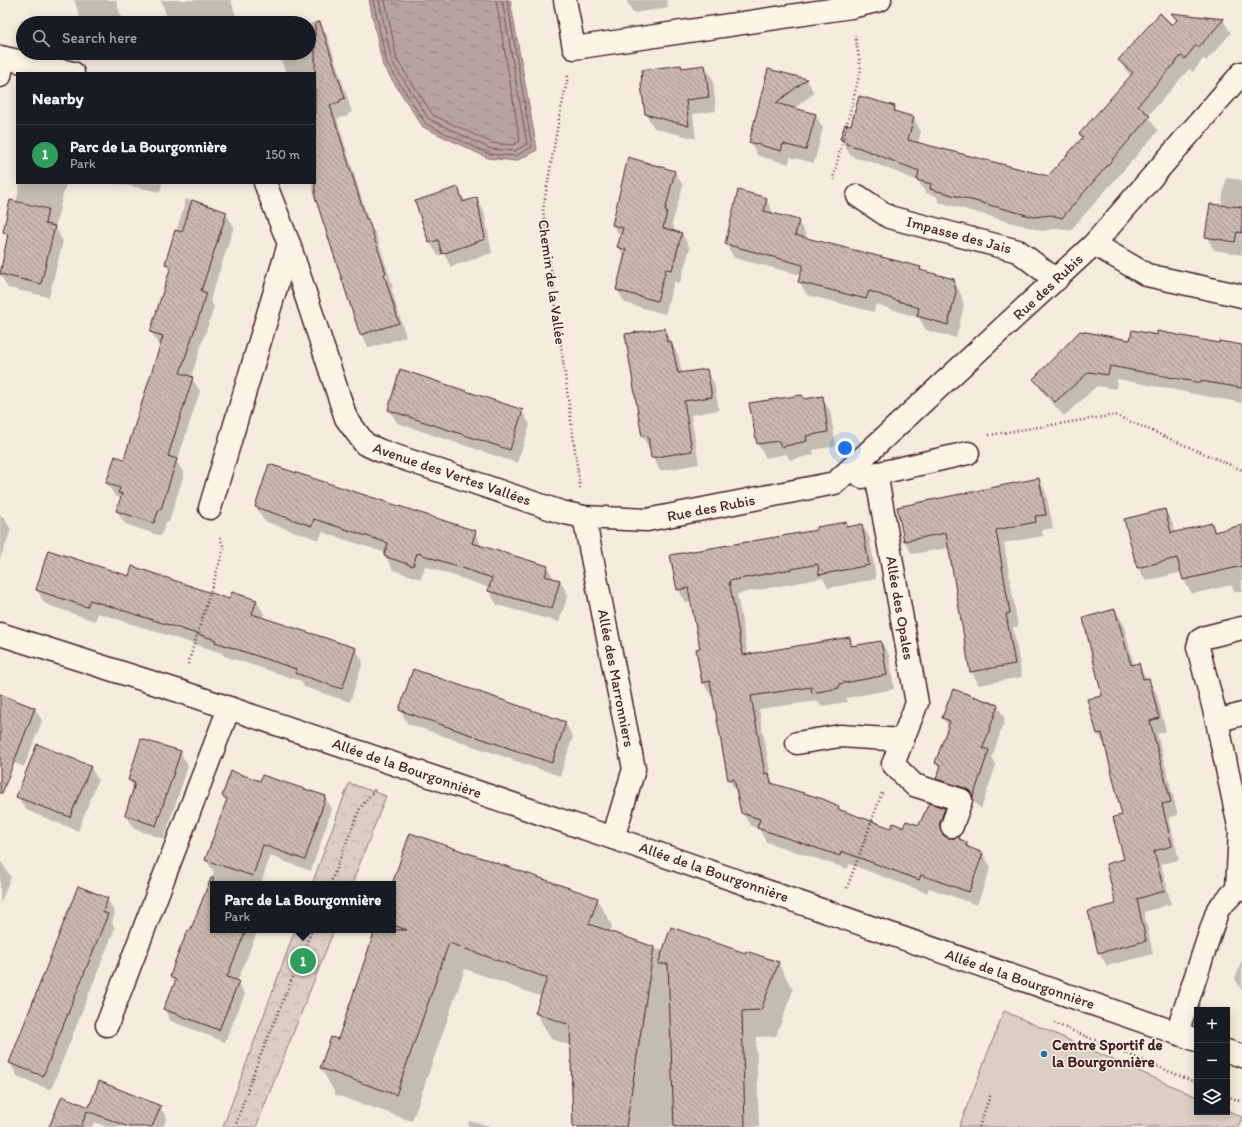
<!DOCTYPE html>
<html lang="en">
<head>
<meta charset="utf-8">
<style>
	:root { --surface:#171b24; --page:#20242c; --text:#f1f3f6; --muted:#9ea1a6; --line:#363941; --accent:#d93025 }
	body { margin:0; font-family:Itim,sans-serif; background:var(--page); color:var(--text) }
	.controls { position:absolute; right:12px; bottom:12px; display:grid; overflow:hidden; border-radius:0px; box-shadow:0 2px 10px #0003 }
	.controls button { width:36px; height:36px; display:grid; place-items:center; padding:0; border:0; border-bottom:1px solid var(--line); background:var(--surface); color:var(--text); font:20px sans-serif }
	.you { position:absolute; left:845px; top:448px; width:14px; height:14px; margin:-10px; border:3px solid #fff; border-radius:50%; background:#1a73e8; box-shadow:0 0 0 6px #1a73e833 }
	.badge { display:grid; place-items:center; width:26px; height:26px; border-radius:50%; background:var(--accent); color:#fff; font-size:13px; font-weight:700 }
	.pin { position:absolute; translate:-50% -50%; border:2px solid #fff; box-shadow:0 1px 4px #0006 }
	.popup { position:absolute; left:210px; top:881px; width:186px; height:52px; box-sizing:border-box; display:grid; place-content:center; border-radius:0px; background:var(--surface); filter:drop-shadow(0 1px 3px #0005); font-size:13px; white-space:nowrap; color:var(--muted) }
	.popup b { font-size:15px; color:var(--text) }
	.popup::after { content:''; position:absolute; left:50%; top:100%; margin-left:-8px; border:8px solid transparent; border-top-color:var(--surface) }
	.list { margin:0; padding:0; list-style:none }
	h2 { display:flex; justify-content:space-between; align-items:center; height:52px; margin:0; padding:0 16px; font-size:17px }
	h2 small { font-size:13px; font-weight:400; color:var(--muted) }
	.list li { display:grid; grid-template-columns:26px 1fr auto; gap:12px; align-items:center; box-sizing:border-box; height:60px; padding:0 16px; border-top:1px solid var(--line) }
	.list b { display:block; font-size:15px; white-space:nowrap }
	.list p { margin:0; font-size:13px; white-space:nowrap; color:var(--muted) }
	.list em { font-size:13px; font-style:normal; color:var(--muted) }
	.icon { flex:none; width:22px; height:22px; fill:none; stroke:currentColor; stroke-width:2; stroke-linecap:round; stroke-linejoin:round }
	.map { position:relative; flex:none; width:1242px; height:1127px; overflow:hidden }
	.search { position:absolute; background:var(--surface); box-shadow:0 2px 10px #0003; left:16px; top:16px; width:300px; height:44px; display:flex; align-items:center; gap:10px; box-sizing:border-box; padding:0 14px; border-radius:22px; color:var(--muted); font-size:15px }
	.panel { position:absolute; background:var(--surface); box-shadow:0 2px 10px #0003; left:16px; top:72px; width:300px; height:112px; border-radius:0px }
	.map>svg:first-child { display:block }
	.green { fill:#dbcec4; stroke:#927678 }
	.forest { fill:url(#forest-crowns); stroke:#927678 }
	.water { fill:url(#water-ripples); stroke:#8c6e70 }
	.shadow { fill:#0003; fill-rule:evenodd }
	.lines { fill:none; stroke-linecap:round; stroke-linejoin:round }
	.shore { stroke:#765459; stroke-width:1 }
	.building { fill:url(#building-back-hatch); stroke:#4a1f2b }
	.minor-casing { stroke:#4a1f2b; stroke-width:25 }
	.path { stroke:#4a1f2b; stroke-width:2.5; stroke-dasharray:1 3; stroke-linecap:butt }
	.minor { stroke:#fcf5e5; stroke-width:22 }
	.poi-dot { fill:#1f6fb2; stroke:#fcf5e5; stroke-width:1.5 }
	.labels { text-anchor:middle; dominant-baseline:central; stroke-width:3; stroke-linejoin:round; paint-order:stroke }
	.street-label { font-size:15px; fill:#4a1f2b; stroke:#fcf5e5 }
	.poi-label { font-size:15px; font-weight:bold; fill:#4a1f2b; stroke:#fcf5e5; text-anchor:start }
</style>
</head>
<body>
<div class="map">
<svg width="1242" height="1127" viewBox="0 0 1242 1127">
	<defs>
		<pattern id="forest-crowns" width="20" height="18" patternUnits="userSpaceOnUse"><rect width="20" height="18" fill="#dbcec4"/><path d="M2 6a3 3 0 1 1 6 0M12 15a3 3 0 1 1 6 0" fill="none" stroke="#bdb0a9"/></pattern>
		<pattern id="water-ripples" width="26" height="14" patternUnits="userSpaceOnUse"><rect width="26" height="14" fill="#b8a39e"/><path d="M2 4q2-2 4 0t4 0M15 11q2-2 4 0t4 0" fill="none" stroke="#988481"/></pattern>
		<pattern id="building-back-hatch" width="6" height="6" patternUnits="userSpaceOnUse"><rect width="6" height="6" fill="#cab9b1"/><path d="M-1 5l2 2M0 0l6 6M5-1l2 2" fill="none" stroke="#a69690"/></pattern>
	</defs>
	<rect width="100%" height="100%" fill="#f5ecde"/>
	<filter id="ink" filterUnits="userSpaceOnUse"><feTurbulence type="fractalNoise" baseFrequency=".025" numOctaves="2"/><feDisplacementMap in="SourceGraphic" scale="8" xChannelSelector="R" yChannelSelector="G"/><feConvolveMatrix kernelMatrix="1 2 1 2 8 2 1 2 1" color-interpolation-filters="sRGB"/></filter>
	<g filter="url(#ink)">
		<polygon class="green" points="1004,1011 1197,1097 1197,1112 1227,1112 1227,1110 1242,1117 1238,1127 959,1127"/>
		<g class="forest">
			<polygon points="349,783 386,796 352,884 312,884"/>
			<polygon points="295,930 334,930 256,1127 223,1127"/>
		</g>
		<polygon class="water" points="369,0 510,0 537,150 516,161 488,158 423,127 383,66"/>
		<g class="shadow">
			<polygon points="74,0 116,0 123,23 82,23"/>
			<polygon points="161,0 231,0 238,23 169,23"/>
			<polygon points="626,0 667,0 668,8 633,13"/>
			<polygon points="1173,14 1223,20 1231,33 1206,61 1204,58 1193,72 1189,69 1148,116 1158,131 1070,231 1059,228 1042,231 939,202 936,196 926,193 918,181 869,161 855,158 849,153 841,139 852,127 894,107 898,113 913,117 921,131 918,143 1048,177 1083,139 1080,134 1131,77 1119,60 1172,26 1177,21"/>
			<path d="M 319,21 L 327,35 L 352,112 L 348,114 L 348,116 L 337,119 L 370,225 L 376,234 L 393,287 L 391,288 L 406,337 L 369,348 L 361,334 L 311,183 L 315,183 L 315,73 L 286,73 L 278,53 L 309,53 L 309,24 ZM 369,225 L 372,228 L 388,278 L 387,278 Z"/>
			<polygon points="705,66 713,80 716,111 693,114 696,139 654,128 646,114 682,69"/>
			<polygon points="769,71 807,80 814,93 794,109 815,114 823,128 814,163 790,157 789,164 758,156 750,142"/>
			<polygon points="675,172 683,186 672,224 674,227 673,232 682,234 690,248 680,283 674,282 665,314 625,303 617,289 625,258 619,247 621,238 613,225"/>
			<polygon points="1226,178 1242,180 1242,255 1214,250 1206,236 1221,206"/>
			<polygon points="20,183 66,183 55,227 63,241 49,297 8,288 0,274 8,240 4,232 16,203"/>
			<polygon points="116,183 162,183 160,192"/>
			<polygon points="457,188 466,202 476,198 484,212 492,253 451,267 444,254 438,256 430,242"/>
			<polygon points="186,199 226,213 234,227 210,300 214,307 191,377 200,391 177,462 184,474 169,522 166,522 161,536 125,524 117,511 122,499 115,496 107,483 124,460 161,346 159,345 151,332 171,271 166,264"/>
			<polygon points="766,199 774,214 798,221 806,234 805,239 920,267 922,272 953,280 961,294 964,306 956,338 926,330 919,318 876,304 874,312 807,295 799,281 801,275 734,258 726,244"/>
			<polygon points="664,329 678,355 682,373 706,370 714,383 719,410 691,415 699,464 660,471 643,437"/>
			<polygon points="1158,332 1242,347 1242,403 1117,379 1116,389 1097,386 1064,416 1043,393 1035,379 1131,342 1157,336"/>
			<polygon points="822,397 830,411 836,446 813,450 814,455 790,460 786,454 766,458 758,444 804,400"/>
			<polygon points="389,409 522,411 530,425 517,463 397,423"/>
			<polygon points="1039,479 1046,493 1053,528 1042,530 1043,536 1004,543 1018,627 1013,627 1022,677 979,685 971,671 949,548 912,554 904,540"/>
			<polygon points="256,507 475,532 482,547 547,567 555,580 560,581 568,595 559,622 497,605 489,591 490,588 425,566 421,579 393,570 385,556 386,553 322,532 319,540 264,521"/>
			<polygon points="1165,510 1173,524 1175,533 1211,524 1216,532 1242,526 1242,591 1235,592 1231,585 1192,594 1184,580 1182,572 1146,581 1138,568"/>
			<polygon points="0,516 4,517 11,530 0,559"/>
			<polygon points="846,523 848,527 862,525 870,539 876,579 828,588 823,578 737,594 748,655 849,638 854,646 881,642 889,655 894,689 846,698 847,702 821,706 817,701 759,709 771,778 775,786 838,806 841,811 892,829 920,826 944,809 952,823 947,839 954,839 959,837 962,841 967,843 970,849 983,854 991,867 977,905 929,888 927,893 849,864 848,869 766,842 759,829 751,826 742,812 737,793 729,780 713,696 711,696 703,682 701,649 692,602 686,603 678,589 818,531"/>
			<polygon points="49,551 129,577 230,600 256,600 264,614 263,619 355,648 363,662 350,702 304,687 301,681 224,656 222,653 98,613 95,621 45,604 37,590"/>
			<polygon points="1115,610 1123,623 1134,665 1138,665 1156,692 1166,731 1157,734 1178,815 1169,818 1179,860 1161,864 1171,904 1144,912 1153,954 1107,966 1099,952 1117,905 1125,860 1124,816 1106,747 1098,734 1089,700 1103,696"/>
			<polygon points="0,695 35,708 42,721 24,767 0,757"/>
			<polygon points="997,705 1005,719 992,757 996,765 981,809 974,802 945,792 937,779 940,770 936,763 949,727 943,718"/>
			<polygon points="400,710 565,723 573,737 560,776 408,724"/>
			<polygon points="180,752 188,766 164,839 134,829 126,815 134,790 129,780"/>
			<polygon points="90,766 98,780 78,831 26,810 18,797"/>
			<polygon points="260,782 325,797 332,809 311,871 270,856 261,884 213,884 213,930 258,930 237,982 245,994 225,1042 171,1021 164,1009 175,984 171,976 191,932 214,872 206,860 227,802 223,796"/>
			<polygon points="410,834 597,899 612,926 610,933 663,951 745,954 778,963 793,990 776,1036 756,1037 759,1127 574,1127 572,1046 551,1039 536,1013 542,997 465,969 412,1121 336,1095 321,1068 338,1040 377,930 393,930 393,884"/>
			<polygon points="0,862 2,863 11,877 0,904"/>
			<polygon points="107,899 115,913 112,923 115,928 51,1090 18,1077 10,1063"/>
			<polygon points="1242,960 1242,991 1235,979"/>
			<polygon points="160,1107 167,1118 163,1127 107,1127 94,1122 92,1127 53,1127 89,1108"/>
			<polygon points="469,1121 495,1127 468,1127"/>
		</g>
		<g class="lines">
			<g class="shore">
				<polyline points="373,0 387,64 426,124 489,154 516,156 532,147 507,0"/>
				<polyline points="379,0 392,62 429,119 491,149 515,151 527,144 502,0"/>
				<polyline points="385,0 397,60 433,115 492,143 513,145 520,141 496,0"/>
			</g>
		</g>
		<g class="building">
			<polygon points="1160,13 1172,25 1177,20 1171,13 1224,19 1198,48 1196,45 1185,59 1181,56 1138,105 1150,116 1062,218 1051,215 1034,217 930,189 931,184 917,180 919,171 860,148 846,144 847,142 840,139 845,124 851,125 859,96 895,106 894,111 914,117 908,140 1048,176 1083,137 1079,134 1133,73 1118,60"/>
			<polygon points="320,22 345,98 340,100 340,102 330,105 366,219 368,219 386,273 384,274 399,323 360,335 315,197 315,23"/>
			<polygon points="681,65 682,68 705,65 709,97 686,100 689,126 645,114 641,85 642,70"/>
			<polygon points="768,69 807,79 776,103 816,114 806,150 783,144 781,151 749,142"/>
			<polygon points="628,157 675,171 665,211 667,212 663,228 682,233 672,270 666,269 657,301 616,290 626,250 617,247 623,228 612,225"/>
			<polygon points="458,187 463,202 477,197 485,239 442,254 438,240 429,243 415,201"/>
			<polygon points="738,190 767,198 764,211 799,220 795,235 921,267 920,270 954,279 956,292 948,325 917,316 919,308 869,291 866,299 798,282 803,265 725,244"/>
			<polygon points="10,200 48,209 45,224 55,226 41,284 0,274 8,234 3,232"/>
			<polygon points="192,200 227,212 201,291 207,293 180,373 193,377 168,456 177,459 161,509 159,509 154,523 116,511 122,494 118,493 120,488 106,483 115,456 124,459 163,336 150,332 171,266 165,264 175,230 182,232"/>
			<polygon points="1210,204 1242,207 1242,233 1237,232 1235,242 1205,237"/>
			<polygon points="665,328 667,342 671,341 678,373 707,369 712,397 684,401 692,451 651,458 648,436 642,437 625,334"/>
			<polygon points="1132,330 1157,335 1157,331 1219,343 1219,341 1242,345 1242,388 1201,381 1201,383 1110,366 1108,375 1089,372 1055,402 1033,379 1080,331 1130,340"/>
			<polygon points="400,369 523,410 510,450 388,410"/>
			<polygon points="802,395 804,399 823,396 828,432 806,436 807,441 781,447 779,441 757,444 749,403"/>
			<polygon points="269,464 476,531 472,543 548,566 545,576 560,580 552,609 488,591 492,578 417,553 413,566 384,556 388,543 314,519 312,526 255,507"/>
			<polygon points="1039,478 1046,515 1035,516 1036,522 996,530 1010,613 1006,614 1015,664 970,672 946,533 904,541 897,507"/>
			<polygon points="1165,509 1171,533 1212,523 1214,532 1242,525 1242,566 1183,580 1177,558 1137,568 1124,519"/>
			<polygon points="846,522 847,527 862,524 869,565 819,575 818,564 729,581 743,655 850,637 851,646 881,641 887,675 839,684 839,688 812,693 811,687 751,696 765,774 769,773 771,783 823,799 839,806 838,809 891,828 893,823 903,827 906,821 919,825 929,803 945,808 940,822 940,828 942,834 948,838 954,838 960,836 959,839 967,842 966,846 983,853 969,892 921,875 919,880 841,851 840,856 757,828 760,819 741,813 734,779 728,780 710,681 702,683 696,649 700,648 688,588 677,590 670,555 817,530 817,527"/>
			<polygon points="48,550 129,576 132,566 229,599 232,592 257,600 252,614 356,648 342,689 295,673 296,669 215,642 216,640 90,600 87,607 36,590"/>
			<polygon points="1115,609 1131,665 1139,663 1143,679 1149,678 1159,718 1150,721 1171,802 1162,804 1172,846 1154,851 1164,891 1137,899 1146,941 1098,953 1088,911 1116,904 1106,864 1124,859 1113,817 1122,815 1102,733 1097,734 1087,699 1102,696 1083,618"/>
			<polygon points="413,669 566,722 552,763 399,710"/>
			<polygon points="953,689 998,705 983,748 989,750 973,797 970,791 965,788 936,779 941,766 935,763 950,721 942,718"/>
			<polygon points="0,694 35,708 2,793 0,793"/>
			<polygon points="141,739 181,751 156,826 125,815 135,783 128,780"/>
			<polygon points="37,744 91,766 70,817 16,797"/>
			<polygon points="231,771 260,781 262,775 326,796 305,860 263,845 253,876 205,860 227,799 222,796"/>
			<polygon points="410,833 598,898 589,924 654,947 626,1127 573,1127 570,1025 535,1013 547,978 449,943 396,1095 320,1068 331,1037 338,1039 375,930 407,930 393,925 393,884 392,884"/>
			<polygon points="211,878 213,878 213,930 246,930 227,977 239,981 219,1030 163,1009 176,980 170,977 175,961 188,930 190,931"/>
			<polygon points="78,886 108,898 103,912 108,914 43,1076 9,1063"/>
			<polygon points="671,927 745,953 746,951 779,962 761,1010 742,1011 745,1127 674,1127 668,964 658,964"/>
			<polygon points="99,1081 161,1106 152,1127 129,1127 87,1111 81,1127 49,1127 62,1096 89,1107"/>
		</g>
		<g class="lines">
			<g class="minor-casing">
				<g id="minor">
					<polyline points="565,0 574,48 851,7 880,0"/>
					<polyline points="0,57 73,73"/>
					<polyline points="0,76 4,58"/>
					<polyline points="265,183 289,244 346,418 365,444 381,451 561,512 584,517 647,520 835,483 1094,244 1242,73"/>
					<polyline points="858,196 889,217 1018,251 1056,280"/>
					<polyline points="1094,244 1147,275 1242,296"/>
					<polyline points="876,473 917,703 893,764 914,785 961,800 952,826"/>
					<polyline points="862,477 968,453"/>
					<polyline points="210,508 289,244"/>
					<polyline points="584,517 634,769 613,838"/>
					<polyline points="0,634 179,691 613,838 1197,1040"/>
					<polyline points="1217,721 1242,714"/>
					<polyline points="797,743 840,736 903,740"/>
					<polyline points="1237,889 1240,831 1217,721 1198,647 1200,640 1206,637 1242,628"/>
					<polyline points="107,1025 229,708"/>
					<polyline points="1177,1033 1218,909 1237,889 1242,889"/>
					<polyline points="1227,1051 1242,1056"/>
				</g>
			</g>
			<g class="path">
				<polyline points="568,76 558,124 543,210 580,488"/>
				<polyline points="835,179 833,178 861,69 855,35"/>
				<polyline points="989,435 1115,415 1242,470"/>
				<polyline points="188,664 224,548 219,535"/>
				<polyline points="330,884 360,808 376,788"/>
				<polyline points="847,888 882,793"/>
				<polyline points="1054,1023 1197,1083"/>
				<polyline points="1227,1096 1242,1102"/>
				<polyline points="235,1127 255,1069 312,930"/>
				<polyline points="979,1127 991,1093"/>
			</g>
			<use href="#minor" class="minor"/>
		</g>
	</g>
	<circle class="poi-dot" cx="1044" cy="1054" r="4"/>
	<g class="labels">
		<g class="street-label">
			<text transform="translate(959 235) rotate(15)">Impasse des Jais</text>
			<text transform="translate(552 282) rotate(82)">Chemin de la Vallée</text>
			<text transform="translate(1048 287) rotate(-43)">Rue des Rubis</text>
			<text transform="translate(452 474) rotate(19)">Avenue des Vertes Vallées</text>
			<text transform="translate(711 508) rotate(-11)">Rue des Rubis</text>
			<text transform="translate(900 608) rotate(80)">Allée des Opales</text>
			<text transform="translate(616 678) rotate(79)">Allée des Marronniers</text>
			<text transform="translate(407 768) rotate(19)">Allée de la Bourgonnière</text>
			<text transform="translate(714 872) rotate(19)">Allée de la Bourgonnière</text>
			<text transform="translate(1020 979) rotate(19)">Allée de la Bourgonnière</text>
		</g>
		<g class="poi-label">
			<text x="1052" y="1045">Centre Sportif de<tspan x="1052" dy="17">la Bourgonnière</tspan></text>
		</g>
	</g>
</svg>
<div class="controls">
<button>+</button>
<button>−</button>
<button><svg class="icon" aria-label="layers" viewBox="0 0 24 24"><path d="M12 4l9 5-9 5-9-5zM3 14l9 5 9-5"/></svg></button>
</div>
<div class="you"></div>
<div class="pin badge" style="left:303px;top:961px;background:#2e9e5b">1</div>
<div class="popup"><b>Parc de La Bourgonnière</b>Park</div>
<div class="search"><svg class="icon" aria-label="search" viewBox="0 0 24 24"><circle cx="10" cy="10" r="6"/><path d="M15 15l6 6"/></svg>Search here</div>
<section class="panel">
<h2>Nearby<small></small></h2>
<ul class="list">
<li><span class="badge" style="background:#2e9e5b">1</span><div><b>Parc de La Bourgonnière</b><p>Park</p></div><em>150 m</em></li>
</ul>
</section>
</div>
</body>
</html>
